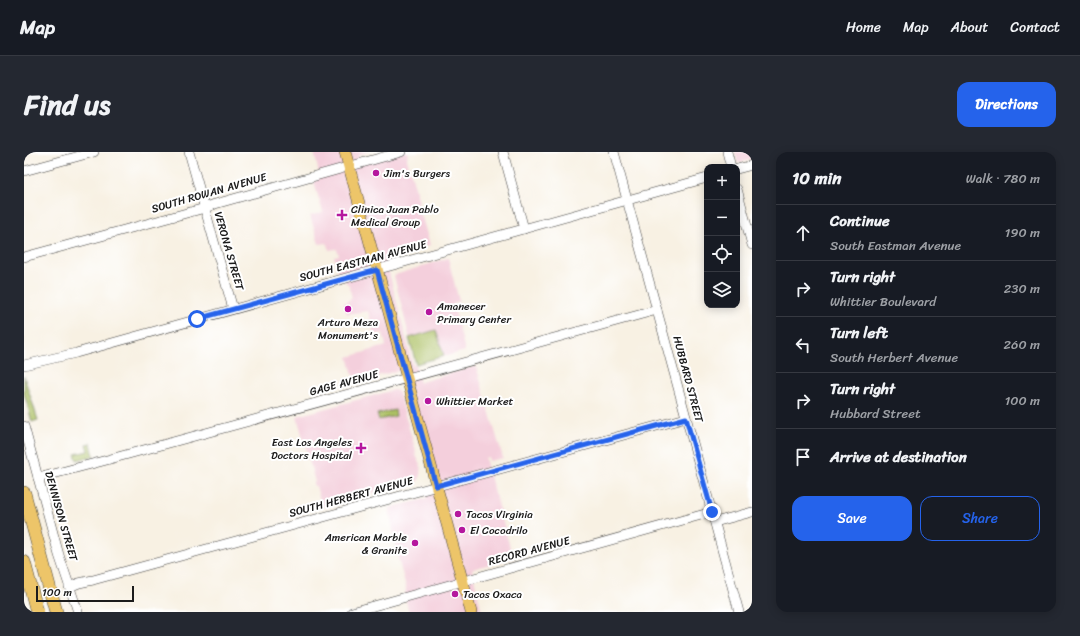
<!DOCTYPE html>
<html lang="en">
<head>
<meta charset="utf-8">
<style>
	:root { --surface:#171b24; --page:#242831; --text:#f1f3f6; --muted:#9ea1a6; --line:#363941; --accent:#2563eb }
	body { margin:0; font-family:Sriracha,sans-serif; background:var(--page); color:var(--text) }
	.controls { position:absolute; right:12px; top:12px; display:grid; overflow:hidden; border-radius:8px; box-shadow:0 2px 10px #0003 }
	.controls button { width:36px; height:36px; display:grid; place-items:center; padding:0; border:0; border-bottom:1px solid var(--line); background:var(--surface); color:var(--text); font:20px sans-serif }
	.scale { position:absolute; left:12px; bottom:10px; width:98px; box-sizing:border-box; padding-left:4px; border:2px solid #1c1c1c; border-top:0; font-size:11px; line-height:14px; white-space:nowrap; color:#1c1c1c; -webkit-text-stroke:3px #fff; paint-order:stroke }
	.stop { position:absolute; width:12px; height:12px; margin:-9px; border:3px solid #2563eb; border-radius:50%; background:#fff }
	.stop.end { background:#2563eb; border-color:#fff; box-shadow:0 1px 4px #0008 }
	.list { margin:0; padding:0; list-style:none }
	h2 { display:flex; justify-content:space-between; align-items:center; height:52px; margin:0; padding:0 16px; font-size:17px }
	h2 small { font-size:13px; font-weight:400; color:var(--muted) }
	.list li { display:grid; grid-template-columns:26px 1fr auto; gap:12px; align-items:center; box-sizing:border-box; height:56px; padding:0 16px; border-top:1px solid var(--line) }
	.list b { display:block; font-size:15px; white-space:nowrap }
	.list p { margin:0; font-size:13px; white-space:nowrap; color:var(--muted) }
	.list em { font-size:13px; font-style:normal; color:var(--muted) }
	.actions { display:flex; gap:8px; padding:12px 16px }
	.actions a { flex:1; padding:9px 0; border:1px solid var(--accent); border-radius:12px; text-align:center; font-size:14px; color:var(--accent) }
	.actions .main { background:var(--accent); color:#fff }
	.icon { flex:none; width:22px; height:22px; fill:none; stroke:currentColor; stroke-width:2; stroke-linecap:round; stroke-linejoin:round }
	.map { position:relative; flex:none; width:728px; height:460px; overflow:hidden; border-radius:12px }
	header { display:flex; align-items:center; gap:24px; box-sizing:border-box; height:56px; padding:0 20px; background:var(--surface); border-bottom:1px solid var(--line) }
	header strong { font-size:19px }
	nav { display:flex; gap:22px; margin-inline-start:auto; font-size:14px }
	.intro { display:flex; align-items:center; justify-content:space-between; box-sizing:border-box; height:96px; padding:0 24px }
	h1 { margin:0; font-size:28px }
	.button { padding:10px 18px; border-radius:12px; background:var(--accent); color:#fff; font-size:14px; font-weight:700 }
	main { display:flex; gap:24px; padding:0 24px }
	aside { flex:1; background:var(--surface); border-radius:12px; box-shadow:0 2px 10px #0003 }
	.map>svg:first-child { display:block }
	.built { fill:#f4cfdc }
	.green { fill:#acc064; stroke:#646e40 }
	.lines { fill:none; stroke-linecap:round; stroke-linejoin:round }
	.minor-casing { stroke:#3d3c3a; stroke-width:10 }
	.major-casing { stroke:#3d3c3a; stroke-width:12 }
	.highway-casing { stroke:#3d3c3a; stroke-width:14 }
	.minor { stroke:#fff; stroke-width:9 }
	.major { stroke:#edc569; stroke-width:11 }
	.highway { stroke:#edc569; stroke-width:13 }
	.route { stroke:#2563eb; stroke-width:5 }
	.poi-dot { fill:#b5179e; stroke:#fff; stroke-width:1.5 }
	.labels { text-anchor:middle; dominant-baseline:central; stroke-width:4; stroke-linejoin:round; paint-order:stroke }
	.poi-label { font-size:11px; fill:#1c1c1c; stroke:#fff; text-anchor:start }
	.street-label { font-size:11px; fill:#1c1c1c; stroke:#fff }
</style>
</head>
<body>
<header>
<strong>Map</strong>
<nav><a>Home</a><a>Map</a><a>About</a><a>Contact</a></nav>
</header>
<div class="intro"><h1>Find us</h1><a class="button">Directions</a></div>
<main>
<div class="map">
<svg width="728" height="460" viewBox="0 0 728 460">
	<rect width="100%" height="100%" fill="#fff"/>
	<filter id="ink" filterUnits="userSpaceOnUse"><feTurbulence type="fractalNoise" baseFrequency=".025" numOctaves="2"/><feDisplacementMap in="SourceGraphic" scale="8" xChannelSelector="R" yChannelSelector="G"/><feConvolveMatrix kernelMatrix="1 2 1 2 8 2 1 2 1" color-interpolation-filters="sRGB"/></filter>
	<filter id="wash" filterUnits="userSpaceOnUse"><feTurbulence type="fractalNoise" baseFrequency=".012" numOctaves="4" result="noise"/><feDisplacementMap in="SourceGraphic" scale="16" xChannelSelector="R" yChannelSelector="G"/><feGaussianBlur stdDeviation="0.9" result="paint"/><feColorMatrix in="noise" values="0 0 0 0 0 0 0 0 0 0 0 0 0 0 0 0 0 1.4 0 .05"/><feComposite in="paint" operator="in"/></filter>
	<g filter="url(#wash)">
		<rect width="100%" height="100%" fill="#f8f1e3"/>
		<g class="built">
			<polygon points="290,0 345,0 334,3 337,10 376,0 384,0 383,7 395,50 392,51 396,65 398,65 406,93 361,105 389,213 391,213 396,231 397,230 452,214 479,306 465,309 464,305 461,306 489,406 448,417 458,460 385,460 381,445 382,435 373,403 365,356 402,347 403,345 401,337 412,334 380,217 331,230 324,205 362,194 359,181 350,183 344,159 323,162 320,151 328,146 325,134 314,120 310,104 315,103 313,98 312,97 305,98 303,91 295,92 286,64 299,60 290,31 295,22"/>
			<polygon points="711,0 728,0 728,7 714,11"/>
			<polygon points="424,106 435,149 429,152 441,199 392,212 370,124 371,123"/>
			<polygon points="370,238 373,239 375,241 389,290 391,293 389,293 392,297 391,298 393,306 394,306 394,310 395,310 398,317 396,318 397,323 394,329 298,355 292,334 290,334 289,331 291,330 273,264"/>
		</g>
		<g class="green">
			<polygon points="412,178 420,204 392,212 385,186"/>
			<polygon points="0,224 14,268 8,270 0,241"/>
			<polygon points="371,258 372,264 355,268 353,262"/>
			<polygon points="67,291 70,304 53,308 51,302 64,299 62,292"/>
		</g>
	</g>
	<g filter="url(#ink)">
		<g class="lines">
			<g class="minor-casing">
				<g id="minor">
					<polyline points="165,0 209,157"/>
					<polyline points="479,0 500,77"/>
					<polyline points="590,0 715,460"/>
					<polyline points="703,0 707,15"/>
					<polyline points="713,17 728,13"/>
					<polyline points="0,19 70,0"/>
					<polyline points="713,37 728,93"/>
					<polyline points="0,105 181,56 191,52 377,0"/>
					<polyline points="0,213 52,201 683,26"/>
					<polyline points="0,274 35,403 54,460"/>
					<polyline points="14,326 79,309 633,158"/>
					<polyline points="691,370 728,360"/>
					<polyline points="45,435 55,431 69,428 662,266"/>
					<polyline points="328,460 688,360"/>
				</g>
			</g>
			<g class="major-casing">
				<polyline id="major" points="321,0 447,460"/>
			</g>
			<g class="highway-casing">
				<g id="highway">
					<polyline points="0,341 32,460"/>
					<polyline points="0,410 13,460"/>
				</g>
			</g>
			<use href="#minor" class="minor"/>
			<use href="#major" class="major"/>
			<use href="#highway" class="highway"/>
		</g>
	</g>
	<g class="lines" filter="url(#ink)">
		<polyline class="route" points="173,167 353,118 412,334 662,266 688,360"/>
	</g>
	<g class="poi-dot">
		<circle cx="352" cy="21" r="4"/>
		<path d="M316 57h4v4h4v4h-4v4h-4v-4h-4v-4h4z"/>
		<circle cx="324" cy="157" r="4"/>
		<circle cx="405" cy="160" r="4"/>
		<circle cx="404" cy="249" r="4"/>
		<path d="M335 290h4v4h4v4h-4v4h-4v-4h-4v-4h4z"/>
		<circle cx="434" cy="362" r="4"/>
		<circle cx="438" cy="378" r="4"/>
		<circle cx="391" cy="391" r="4"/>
		<circle cx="431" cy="442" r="4"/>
	</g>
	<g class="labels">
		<g class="poi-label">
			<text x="360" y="21">Jim's Burgers</text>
			<text x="327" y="57">Clinica Juan Pablo<tspan x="327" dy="13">Medical Group</tspan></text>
			<text x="413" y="154">Amanecer<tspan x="413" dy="13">Primary Center</tspan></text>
			<text x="324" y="170" text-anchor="middle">Arturo Meza<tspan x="324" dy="13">Monument's</tspan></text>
			<text x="412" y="249">Whittier Market</text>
			<text x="328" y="290" text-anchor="end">East Los Angeles<tspan x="328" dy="13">Doctors Hospital</tspan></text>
			<text x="442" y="362">Tacos Virginia</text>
			<text x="446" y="378">El Cocodrilo</text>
			<text x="383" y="385" text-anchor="end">American Marble<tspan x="383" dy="13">&amp; Granite</tspan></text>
			<text x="439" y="442">Tacos Oxaca</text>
		</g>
		<g class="street-label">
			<text transform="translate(185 41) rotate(-16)">SOUTH ROWAN AVENUE</text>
			<text transform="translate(205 99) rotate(74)">VERONA STREET</text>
			<text transform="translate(339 109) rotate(-15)">SOUTH EASTMAN AVENUE</text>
			<text transform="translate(664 227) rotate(75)">HUBBARD STREET</text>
			<text transform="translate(320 231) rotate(-15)">GAGE AVENUE</text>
			<text transform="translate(327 345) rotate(-15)">SOUTH HERBERT AVENUE</text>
			<text transform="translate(37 364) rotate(74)">DENNISON STREET</text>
			<text transform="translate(505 399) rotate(-15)">RECORD AVENUE</text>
		</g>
	</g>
</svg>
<div class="controls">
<button>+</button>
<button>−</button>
<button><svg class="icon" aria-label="locate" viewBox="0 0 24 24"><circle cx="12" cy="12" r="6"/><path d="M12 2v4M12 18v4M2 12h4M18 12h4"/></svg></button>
<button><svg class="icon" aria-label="layers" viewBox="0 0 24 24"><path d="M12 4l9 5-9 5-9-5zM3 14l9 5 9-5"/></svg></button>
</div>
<div class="scale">100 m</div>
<div class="stop" style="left:173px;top:167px"></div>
<div class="stop end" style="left:688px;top:360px"></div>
</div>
<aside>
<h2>10 min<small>Walk · 780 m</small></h2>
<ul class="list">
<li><svg class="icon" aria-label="ahead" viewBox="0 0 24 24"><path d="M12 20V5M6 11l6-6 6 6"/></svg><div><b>Continue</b><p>South Eastman Avenue</p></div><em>190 m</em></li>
<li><svg class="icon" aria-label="right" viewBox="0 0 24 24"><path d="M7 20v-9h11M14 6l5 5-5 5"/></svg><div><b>Turn right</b><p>Whittier Boulevard</p></div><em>230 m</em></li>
<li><svg class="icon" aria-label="left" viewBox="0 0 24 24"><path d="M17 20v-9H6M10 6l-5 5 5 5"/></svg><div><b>Turn left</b><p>South Herbert Avenue</p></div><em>260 m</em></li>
<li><svg class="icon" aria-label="right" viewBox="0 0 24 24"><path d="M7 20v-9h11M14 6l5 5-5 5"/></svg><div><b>Turn right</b><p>Hubbard Street</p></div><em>100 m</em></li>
<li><svg class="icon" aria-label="arrive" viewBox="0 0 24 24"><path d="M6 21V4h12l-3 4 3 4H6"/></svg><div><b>Arrive at destination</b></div></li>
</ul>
<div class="actions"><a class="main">Save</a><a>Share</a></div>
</aside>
</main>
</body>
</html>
